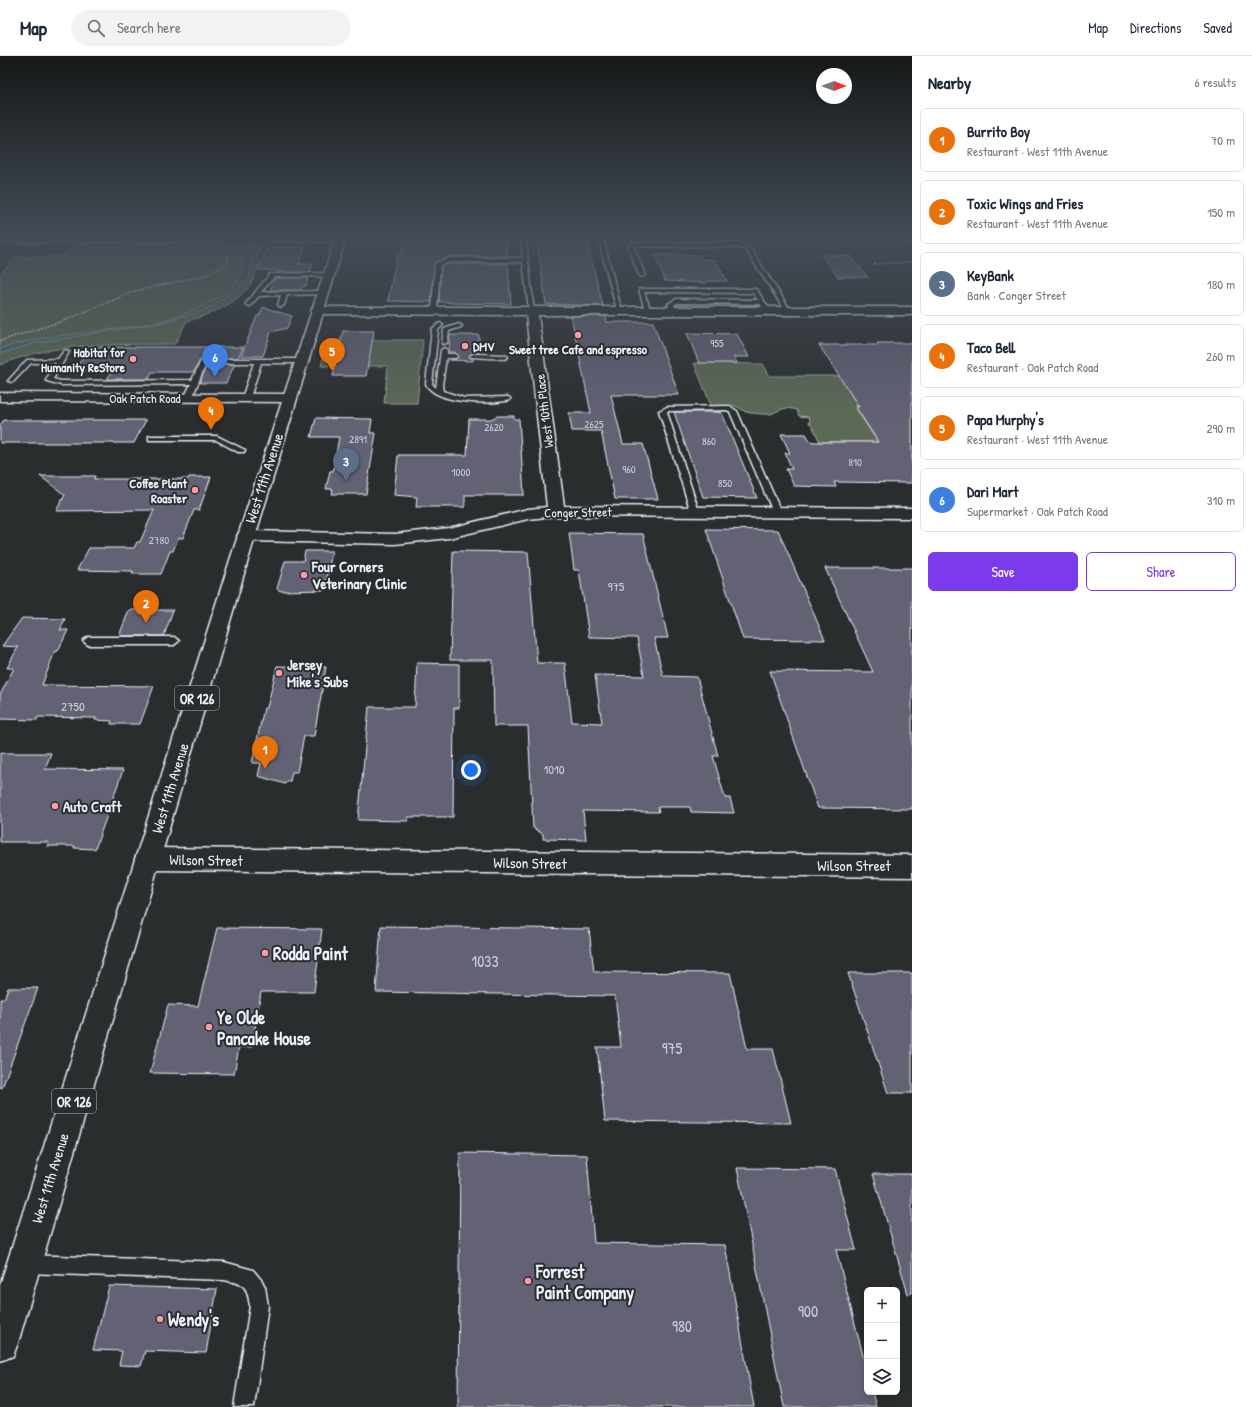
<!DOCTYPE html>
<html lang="en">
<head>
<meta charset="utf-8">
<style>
	:root { --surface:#fff; --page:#f2f2f3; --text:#1f2937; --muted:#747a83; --line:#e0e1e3; --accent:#7c3aed }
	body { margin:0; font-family:"Patrick Hand",sans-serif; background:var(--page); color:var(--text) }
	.controls { position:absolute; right:12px; bottom:12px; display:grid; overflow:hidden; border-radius:6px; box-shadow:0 2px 6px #0003 }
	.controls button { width:36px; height:36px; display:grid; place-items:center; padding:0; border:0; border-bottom:1px solid var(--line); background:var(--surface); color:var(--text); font:20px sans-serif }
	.compass { position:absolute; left:816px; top:12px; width:36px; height:36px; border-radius:50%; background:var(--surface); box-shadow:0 2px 6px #0003; rotate:90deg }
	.you { position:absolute; left:471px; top:714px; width:14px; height:14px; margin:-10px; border:3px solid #fff; border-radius:50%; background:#1a73e8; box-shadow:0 0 0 6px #1a73e833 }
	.badge { display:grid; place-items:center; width:26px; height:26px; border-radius:50%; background:var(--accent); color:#fff; font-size:13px; font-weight:700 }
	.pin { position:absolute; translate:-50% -33px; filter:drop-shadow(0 1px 2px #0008) }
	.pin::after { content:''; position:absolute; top:21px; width:14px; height:12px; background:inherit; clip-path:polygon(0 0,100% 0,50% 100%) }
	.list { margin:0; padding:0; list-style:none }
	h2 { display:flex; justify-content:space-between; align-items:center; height:52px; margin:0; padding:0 16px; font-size:17px }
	h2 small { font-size:13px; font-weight:400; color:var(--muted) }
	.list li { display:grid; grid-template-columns:26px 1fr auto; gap:12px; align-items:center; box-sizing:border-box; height:64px; margin:0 8px 8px; padding:0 8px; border:1px solid var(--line); border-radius:6px }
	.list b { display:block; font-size:15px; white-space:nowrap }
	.list p { margin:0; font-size:13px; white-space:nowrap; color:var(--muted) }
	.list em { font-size:13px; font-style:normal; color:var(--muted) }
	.actions { display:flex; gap:8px; padding:12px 16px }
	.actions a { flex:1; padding:9px 0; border:1px solid var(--accent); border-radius:6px; text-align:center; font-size:14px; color:var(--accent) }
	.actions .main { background:var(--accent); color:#fff }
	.icon { flex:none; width:22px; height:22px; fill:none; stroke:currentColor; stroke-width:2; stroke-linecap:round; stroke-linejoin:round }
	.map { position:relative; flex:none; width:912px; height:1351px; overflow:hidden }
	header { display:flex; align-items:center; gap:24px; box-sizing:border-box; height:56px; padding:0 20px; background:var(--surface); border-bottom:1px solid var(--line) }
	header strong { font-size:19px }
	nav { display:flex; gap:22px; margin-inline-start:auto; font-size:14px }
	.search { width:280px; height:36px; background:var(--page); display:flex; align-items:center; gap:10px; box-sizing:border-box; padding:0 14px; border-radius:22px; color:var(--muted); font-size:15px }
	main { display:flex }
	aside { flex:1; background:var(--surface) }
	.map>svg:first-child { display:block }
	.green { fill:#5b6b54; stroke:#a2aea6 }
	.water { fill:#456365; stroke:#869ca0 }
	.building { fill:#646274; stroke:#e8f1f8 }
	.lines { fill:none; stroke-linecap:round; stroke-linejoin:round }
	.service-casing { stroke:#e8f1f8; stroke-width:3 }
	.minor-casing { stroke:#e8f1f8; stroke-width:3 }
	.tertiary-casing { stroke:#e8f1f8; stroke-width:3 }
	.primary-casing { stroke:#e8f1f8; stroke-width:3 }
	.path { stroke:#e8f1f8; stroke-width:1.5; stroke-dasharray:2 1.5; stroke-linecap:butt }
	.service { fill:#2a2d2e; fill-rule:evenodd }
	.minor { fill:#2a2d2e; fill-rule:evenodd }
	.tertiary { fill:#2a2d2e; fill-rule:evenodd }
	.primary { fill:#2a2d2e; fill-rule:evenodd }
	.minor-bridge-casing { stroke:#e8f1f8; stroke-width:13; stroke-linecap:butt }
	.minor-bridge { stroke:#2a2d2e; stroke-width:12 }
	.poi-dot { fill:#ff9aa2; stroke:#2a2d2e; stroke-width:1.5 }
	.labels { text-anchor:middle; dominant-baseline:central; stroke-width:4; stroke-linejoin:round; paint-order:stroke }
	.far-number-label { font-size:11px; fill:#c7cdd7 }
	.far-poi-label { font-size:13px; font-weight:bold; fill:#e8f1f8; stroke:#2a2d2e; text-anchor:end }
	.far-street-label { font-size:13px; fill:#e8f1f8; stroke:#2a2d2e }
	.number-label { font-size:13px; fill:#c7cdd7 }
	.shield { fill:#2a2d2e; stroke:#afb6bb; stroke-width:1 }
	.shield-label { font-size:14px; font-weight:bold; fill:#e8f1f8 }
	.street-label { font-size:15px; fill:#e8f1f8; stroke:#2a2d2e }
	.poi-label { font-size:15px; font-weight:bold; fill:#e8f1f8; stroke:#2a2d2e; text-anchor:start }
	.near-number-label { font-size:16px; fill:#c7cdd7 }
	.near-poi-label { font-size:18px; font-weight:bold; fill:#e8f1f8; stroke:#2a2d2e; text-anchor:start }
</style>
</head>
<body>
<header>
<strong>Map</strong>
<div class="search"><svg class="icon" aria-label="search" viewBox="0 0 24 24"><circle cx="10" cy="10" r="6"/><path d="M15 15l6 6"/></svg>Search here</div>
<nav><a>Map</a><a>Directions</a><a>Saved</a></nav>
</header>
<main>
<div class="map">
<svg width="912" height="1351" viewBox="0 0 912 1351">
	<rect width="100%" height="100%" fill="#2a2d2e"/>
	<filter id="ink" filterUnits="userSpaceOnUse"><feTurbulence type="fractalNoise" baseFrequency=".025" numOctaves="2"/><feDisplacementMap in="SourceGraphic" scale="8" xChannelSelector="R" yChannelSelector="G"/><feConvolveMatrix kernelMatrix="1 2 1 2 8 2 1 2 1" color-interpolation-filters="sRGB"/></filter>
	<g filter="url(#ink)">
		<g class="green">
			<path d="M 76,186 L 260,187 C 259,200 258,218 250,229 C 235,250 209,258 186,266 L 175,288 C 116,289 55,285 0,309 L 0,218 L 16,201 L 61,201 Z"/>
			<polygon points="327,284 423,284 417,347 384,347 388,310 321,310"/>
			<path d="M 694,307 L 763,308 L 770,320 L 839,320 L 859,351 L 855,351 L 878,386 L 820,386 L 812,369 L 809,367 L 810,363 L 808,361 L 799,360 L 797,354 C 783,350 781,354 771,358 C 769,359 749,357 746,356 C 742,354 739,351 735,350 C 727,347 717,356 709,349 L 710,347 Z"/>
		</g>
		<path class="water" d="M 241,178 L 251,187 L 252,209 L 249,221 L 242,229 L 212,250 L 193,258 L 159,267 L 35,287 L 0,298 L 0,293 C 71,269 157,282 221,240 C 227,235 235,231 239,224 C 245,211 242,192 241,178 Z"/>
		<g class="building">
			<polygon points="405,178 506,178 507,200 450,200 435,206 431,246 388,245 397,198 402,198"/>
			<polygon points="536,178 585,178 603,250 546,248"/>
			<polygon points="305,191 299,208 313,208 310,216 277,216 278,214 258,214 267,192"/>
			<polygon points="655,199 700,199 702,203 715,204 727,225 706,225 706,227 665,225"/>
			<polygon points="821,199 850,200 868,221 838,221"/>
			<polygon points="450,208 508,208 511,248 450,247 450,246 439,246 441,210"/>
			<polygon points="275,222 308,222 306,230 302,230 301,234 270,234"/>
			<polygon points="263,251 292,260 287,272 271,276 263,300 241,300 257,260 260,259"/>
			<polygon points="571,260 606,260 607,266 653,266 679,339 611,339 623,388 643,388 658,443 615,443 601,375 572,375 569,357 591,357"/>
			<polygon points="343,275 374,275 366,320 333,320"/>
			<polygon points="687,277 737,278 749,301 734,301 737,307 699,307"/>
			<polygon points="450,279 479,279 479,297 472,297 469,300 473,303 473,305 450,304 456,303 459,300 455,296 449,296"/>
			<polygon points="877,287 912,287 912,427 834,426 836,431 794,430 786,413 792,413 785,397 790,397 781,378 806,378 810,385 814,386 878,386 855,350 859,351 819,289 879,289"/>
			<polygon points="90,291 243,291 238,302 203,302 200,304 194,316 152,316 149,323 107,323 112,316 73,315"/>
			<polygon points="207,308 235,308 226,327 200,327"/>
			<polygon points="674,356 715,356 722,357 757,442 703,441"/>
			<polygon points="497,360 514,360 514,363 519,363 524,439 465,439 465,451 416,451 417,441 394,439 398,399 467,399 469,363 491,363"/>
			<polygon points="316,362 372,363 370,377 376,377 366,438 332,438 333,433 326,433 330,415 333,415 339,381 311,381"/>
			<polygon points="4,364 146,364 134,387 0,387 0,369"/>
			<polygon points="40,420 95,420 94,423 188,423 189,421 211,421 199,454 194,454 183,482 178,482 173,495 170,495 161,518 132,518 133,515 77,514 89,492 134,492 137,486 140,486 154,454 56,455 65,439"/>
			<polygon points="706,473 778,474 825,584 743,583"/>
			<polygon points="569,477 643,478 668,582 654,582 663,620 697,621 718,700 713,700 725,742 730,742 734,757 691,756 690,751 658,751 659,756 583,755 586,784 543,783 543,778 533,772 528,670 494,670 493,604 450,604 453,495 528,496 537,607 565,607 572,666 602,667 595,619 644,620 637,582 589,581 579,514 574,514"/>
			<polygon points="305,495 332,495 325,534 281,535 277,533 285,505 303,505"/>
			<polygon points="825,512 912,512 912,753 818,752 770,615 873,616"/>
			<polygon points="129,554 173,554 164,580 119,580"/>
			<polygon points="22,562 65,563 60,574 68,574 58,595 55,595 42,629 154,630 140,668 111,668 112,665 95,664 96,662 38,661 37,664 0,663 0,639 14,612 7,612 18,591 2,590"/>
			<polygon points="417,607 459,608 459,652 454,652 453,761 408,761 408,765 358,764 369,651 415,651"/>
			<polygon points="277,610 326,611 314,680 304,680 297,716 292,716 290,725 287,725 285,728 258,720 261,707 252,707 264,652 267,652"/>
			<polygon points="0,697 51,697 45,713 123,714 95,793 74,792 75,790 47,790 49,786 0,786"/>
			<polygon points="381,870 589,873 594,916 730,917 747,993 773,993 791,1067 605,1065 597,991 621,991 615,940 376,936"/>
			<polygon points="217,872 322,873 314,936 261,936 252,991 239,991 234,1018 150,1017 168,949 198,950"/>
			<polygon points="848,917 912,917 912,1037 888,1037"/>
			<polygon points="8,932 38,932 2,1032 0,1031 0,943 4,943"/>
			<polygon points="460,1097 587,1099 594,1187 725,1189 754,1351 458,1351"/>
			<polygon points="737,1112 835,1113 856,1194 836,1194 867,1315 867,1336 872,1336 876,1351 784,1351"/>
			<polygon points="873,1118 912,1118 912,1237 908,1238"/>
			<polygon points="109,1230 217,1233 206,1297 145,1295 141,1310 119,1309 122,1295 93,1294"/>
		</g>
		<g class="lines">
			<g class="service-casing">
				<g id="service">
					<polygon points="520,178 525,178 534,256 529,255 523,206 450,206 440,209 437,255 432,256 435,207 450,202 523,202"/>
					<polygon points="597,178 602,178 622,256 617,255"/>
					<polygon points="632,187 738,187 750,192 791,255 786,256 746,194 737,191 635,190 634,191 645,219 642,221 639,219 628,191"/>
					<polygon points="329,217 332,219 331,220 274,221 261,236 323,235 325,236 325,238 287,239 284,249 281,251 278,249 281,239 259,240 250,250 245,249 270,218"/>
					<polygon points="639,233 755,233 757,234 771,255 766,256 760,248 677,247 674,249 676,255 673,257 670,255 668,248 676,243 758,244 753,237 644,236 651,255 648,257 645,255"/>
					<path d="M 440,267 L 443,269 L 438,274 L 432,328 L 436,332 L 441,294 L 444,292 L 447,294 L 447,298 L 455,298 L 458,300 L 455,302 L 446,302 L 442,329 L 443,335 L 464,342 L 508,341 L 510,342 L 510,344 C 491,349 436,348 426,328 L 432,273 Z"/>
					<polygon points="459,268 462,270 461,271 449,275 447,287 442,288 444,273"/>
					<polygon points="66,294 69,296 53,323 61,325 192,324 201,305 204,303 302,303 305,305 302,307 261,307 250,342 246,344 242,342 254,307 206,307 192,342 188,344 184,342 191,328 61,329 47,325 46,324 56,307 31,307 13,326 8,325 27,304 58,303 64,295"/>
					<polygon points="473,298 505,299 508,301 505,303 471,301 470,300"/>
					<polygon points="729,350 737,355 781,456 780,458 774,458 773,456 730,356 727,354 668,355 667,356 699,456 695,459 691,456 659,355 667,351"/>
					<polygon points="149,380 217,380 245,394 244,396 238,396 216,384 149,384"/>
					<polygon points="88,581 174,581 179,585 174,589 88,589 83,585"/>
					<path d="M 26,1199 L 224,1206 L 253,1214 L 262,1225 L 265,1231 L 268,1250 L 254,1351 L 234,1351 L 250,1250 C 247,1229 245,1228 224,1224 L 26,1217 L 20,1214 L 17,1208 L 20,1202 Z"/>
				</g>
			</g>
			<g class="minor-casing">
				<g id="minor">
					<polygon points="0,180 222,180 227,183 222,186 0,186"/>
					<polygon points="265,180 340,180 345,183 340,186 261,185 260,183"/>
					<polygon points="317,251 912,251 912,259 538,259 564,450 912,452 912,462 556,460 528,463 449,482 395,488 246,485 240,484 237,480 240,476 246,475 395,478 449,472 528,453 547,451 526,259 313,258 311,255 313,252"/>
					<polygon points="148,792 912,799 912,821 148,814 139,811 135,803 139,795"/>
				</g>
			</g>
			<g class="tertiary-casing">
				<g id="tertiary">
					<polygon points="899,178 910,178 912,180 912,189 908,188"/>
					<polygon points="0,337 290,338 295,339 297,342 295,345 290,346 0,345"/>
				</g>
			</g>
			<g class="primary-casing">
				<polygon id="primary" points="337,178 347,178 248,504 18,1287 13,1300 0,1305 0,1229 230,504"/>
			</g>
			<g class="path">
				<polyline points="220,199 229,202"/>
				<polyline points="874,208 912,206"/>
				<polyline points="0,285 66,264 135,235 203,220 219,213 228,206 229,198"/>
			</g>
			<use href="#service" class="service"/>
			<use href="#minor" class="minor"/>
			<use href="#tertiary" class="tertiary"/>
			<use href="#primary" class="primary"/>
			<g class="minor-bridge-casing">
				<polyline id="minor-bridge" points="222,183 265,183"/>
			</g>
			<use href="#minor-bridge" class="minor-bridge"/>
		</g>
	</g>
	<linearGradient id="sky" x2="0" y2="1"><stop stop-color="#171919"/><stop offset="0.49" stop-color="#444c57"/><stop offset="1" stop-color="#444c57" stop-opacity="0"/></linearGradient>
	<rect width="912" height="367" fill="url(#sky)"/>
	<g class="poi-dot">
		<circle cx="578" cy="279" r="4"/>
		<circle cx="465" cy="290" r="4"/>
		<circle cx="133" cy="303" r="4"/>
		<circle cx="195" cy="434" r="4"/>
		<circle cx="304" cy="519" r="4"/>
		<circle cx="279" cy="617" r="4"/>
		<circle cx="55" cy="750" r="4"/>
		<circle cx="265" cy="897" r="4"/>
		<circle cx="209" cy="971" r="4"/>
		<circle cx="528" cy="1225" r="4"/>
		<circle cx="160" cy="1263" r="4"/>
	</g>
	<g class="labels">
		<g class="far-number-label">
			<text x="717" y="287">955</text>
			<text x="594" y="368">2625</text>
			<text x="494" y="371">2620</text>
			<text x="358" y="383">2891</text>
			<text x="709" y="385">860</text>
			<text x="855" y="406">810</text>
			<text x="629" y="413">960</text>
			<text x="461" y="416">1000</text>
			<text x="725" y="427">850</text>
			<text x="159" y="484">2780</text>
		</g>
		<g class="far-poi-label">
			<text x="473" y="290" text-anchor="start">DMV</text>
			<text x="578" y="293" text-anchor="middle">Sweet tree Cafe and espresso</text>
			<text x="125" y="296">Habitat for<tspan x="125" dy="15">Humanity ReStore</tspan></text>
			<text x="187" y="427">Coffee Plant<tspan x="187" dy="15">Roaster</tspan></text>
		</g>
		<g class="far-street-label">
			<text x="145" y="342">Oak Patch Road</text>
			<text transform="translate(544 355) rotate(-97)">West 10th Place</text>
			<text transform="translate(578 456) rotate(-1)">Conger Street</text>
		</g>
		<g class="number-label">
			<text x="616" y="530">975</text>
			<text x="73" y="650">2750</text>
			<text x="554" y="713">1010</text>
		</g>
		<g class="shield">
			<rect x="175" y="630" width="44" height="24" rx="3"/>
			<rect x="52" y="1033" width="44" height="24" rx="3"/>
		</g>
		<g class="shield-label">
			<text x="197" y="642">OR 126</text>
			<text x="74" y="1045">OR 126</text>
		</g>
		<g class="street-label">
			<text transform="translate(264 422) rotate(-72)">West 11th Avenue</text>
			<text transform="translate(170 732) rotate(-73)">West 11th Avenue</text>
			<text transform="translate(206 804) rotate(1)">Wilson Street</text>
			<text transform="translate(530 807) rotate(1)">Wilson Street</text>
			<text x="854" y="809">Wilson Street</text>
			<text transform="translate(50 1122) rotate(-73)">West 11th Avenue</text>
		</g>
		<g class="poi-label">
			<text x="312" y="510">Four Corners<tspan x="312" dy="17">Veterinary Clinic</tspan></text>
			<text x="287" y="608">Jersey<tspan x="287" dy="17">Mike's Subs</tspan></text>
			<text x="63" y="750">Auto Craft</text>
		</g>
		<g class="near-number-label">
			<text x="485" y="905">1033</text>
			<text x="672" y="992">975</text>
			<text x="808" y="1255">900</text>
			<text x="682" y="1270">980</text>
		</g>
		<g class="near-poi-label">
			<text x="273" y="897">Rodda Paint</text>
			<text x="217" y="961">Ye Olde<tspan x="217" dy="21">Pancake House</tspan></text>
			<text x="536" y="1215">Forrest<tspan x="536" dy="21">Paint Company</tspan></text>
			<text x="168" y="1263">Wendy's</text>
		</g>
	</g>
</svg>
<div class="controls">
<button>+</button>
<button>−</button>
<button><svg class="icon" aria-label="layers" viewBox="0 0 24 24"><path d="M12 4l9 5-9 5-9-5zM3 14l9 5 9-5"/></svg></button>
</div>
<svg class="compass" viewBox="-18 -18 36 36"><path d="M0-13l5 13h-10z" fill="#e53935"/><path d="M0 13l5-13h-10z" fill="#747a83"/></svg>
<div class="you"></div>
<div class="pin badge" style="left:265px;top:713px;background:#e8710a">1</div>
<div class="pin badge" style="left:146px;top:567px;background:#e8710a">2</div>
<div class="pin badge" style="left:346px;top:425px;background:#5c6f8a">3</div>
<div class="pin badge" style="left:211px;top:374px;background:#e8710a">4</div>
<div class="pin badge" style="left:332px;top:315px;background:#e8710a">5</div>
<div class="pin badge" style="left:215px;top:321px;background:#3f7fe0">6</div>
</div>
<aside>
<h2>Nearby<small>6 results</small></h2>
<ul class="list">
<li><span class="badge" style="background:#e8710a">1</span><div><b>Burrito Boy</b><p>Restaurant · West 11th Avenue</p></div><em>70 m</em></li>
<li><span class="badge" style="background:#e8710a">2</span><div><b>Toxic Wings and Fries</b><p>Restaurant · West 11th Avenue</p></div><em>150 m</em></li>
<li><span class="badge" style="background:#5c6f8a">3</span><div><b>KeyBank</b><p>Bank · Conger Street</p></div><em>180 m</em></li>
<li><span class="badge" style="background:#e8710a">4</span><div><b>Taco Bell</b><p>Restaurant · Oak Patch Road</p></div><em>260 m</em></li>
<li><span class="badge" style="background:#e8710a">5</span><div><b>Papa Murphy's</b><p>Restaurant · West 11th Avenue</p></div><em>290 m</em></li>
<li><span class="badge" style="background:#3f7fe0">6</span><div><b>Dari Mart</b><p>Supermarket · Oak Patch Road</p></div><em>310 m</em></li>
</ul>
<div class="actions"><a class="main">Save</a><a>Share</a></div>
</aside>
</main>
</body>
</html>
